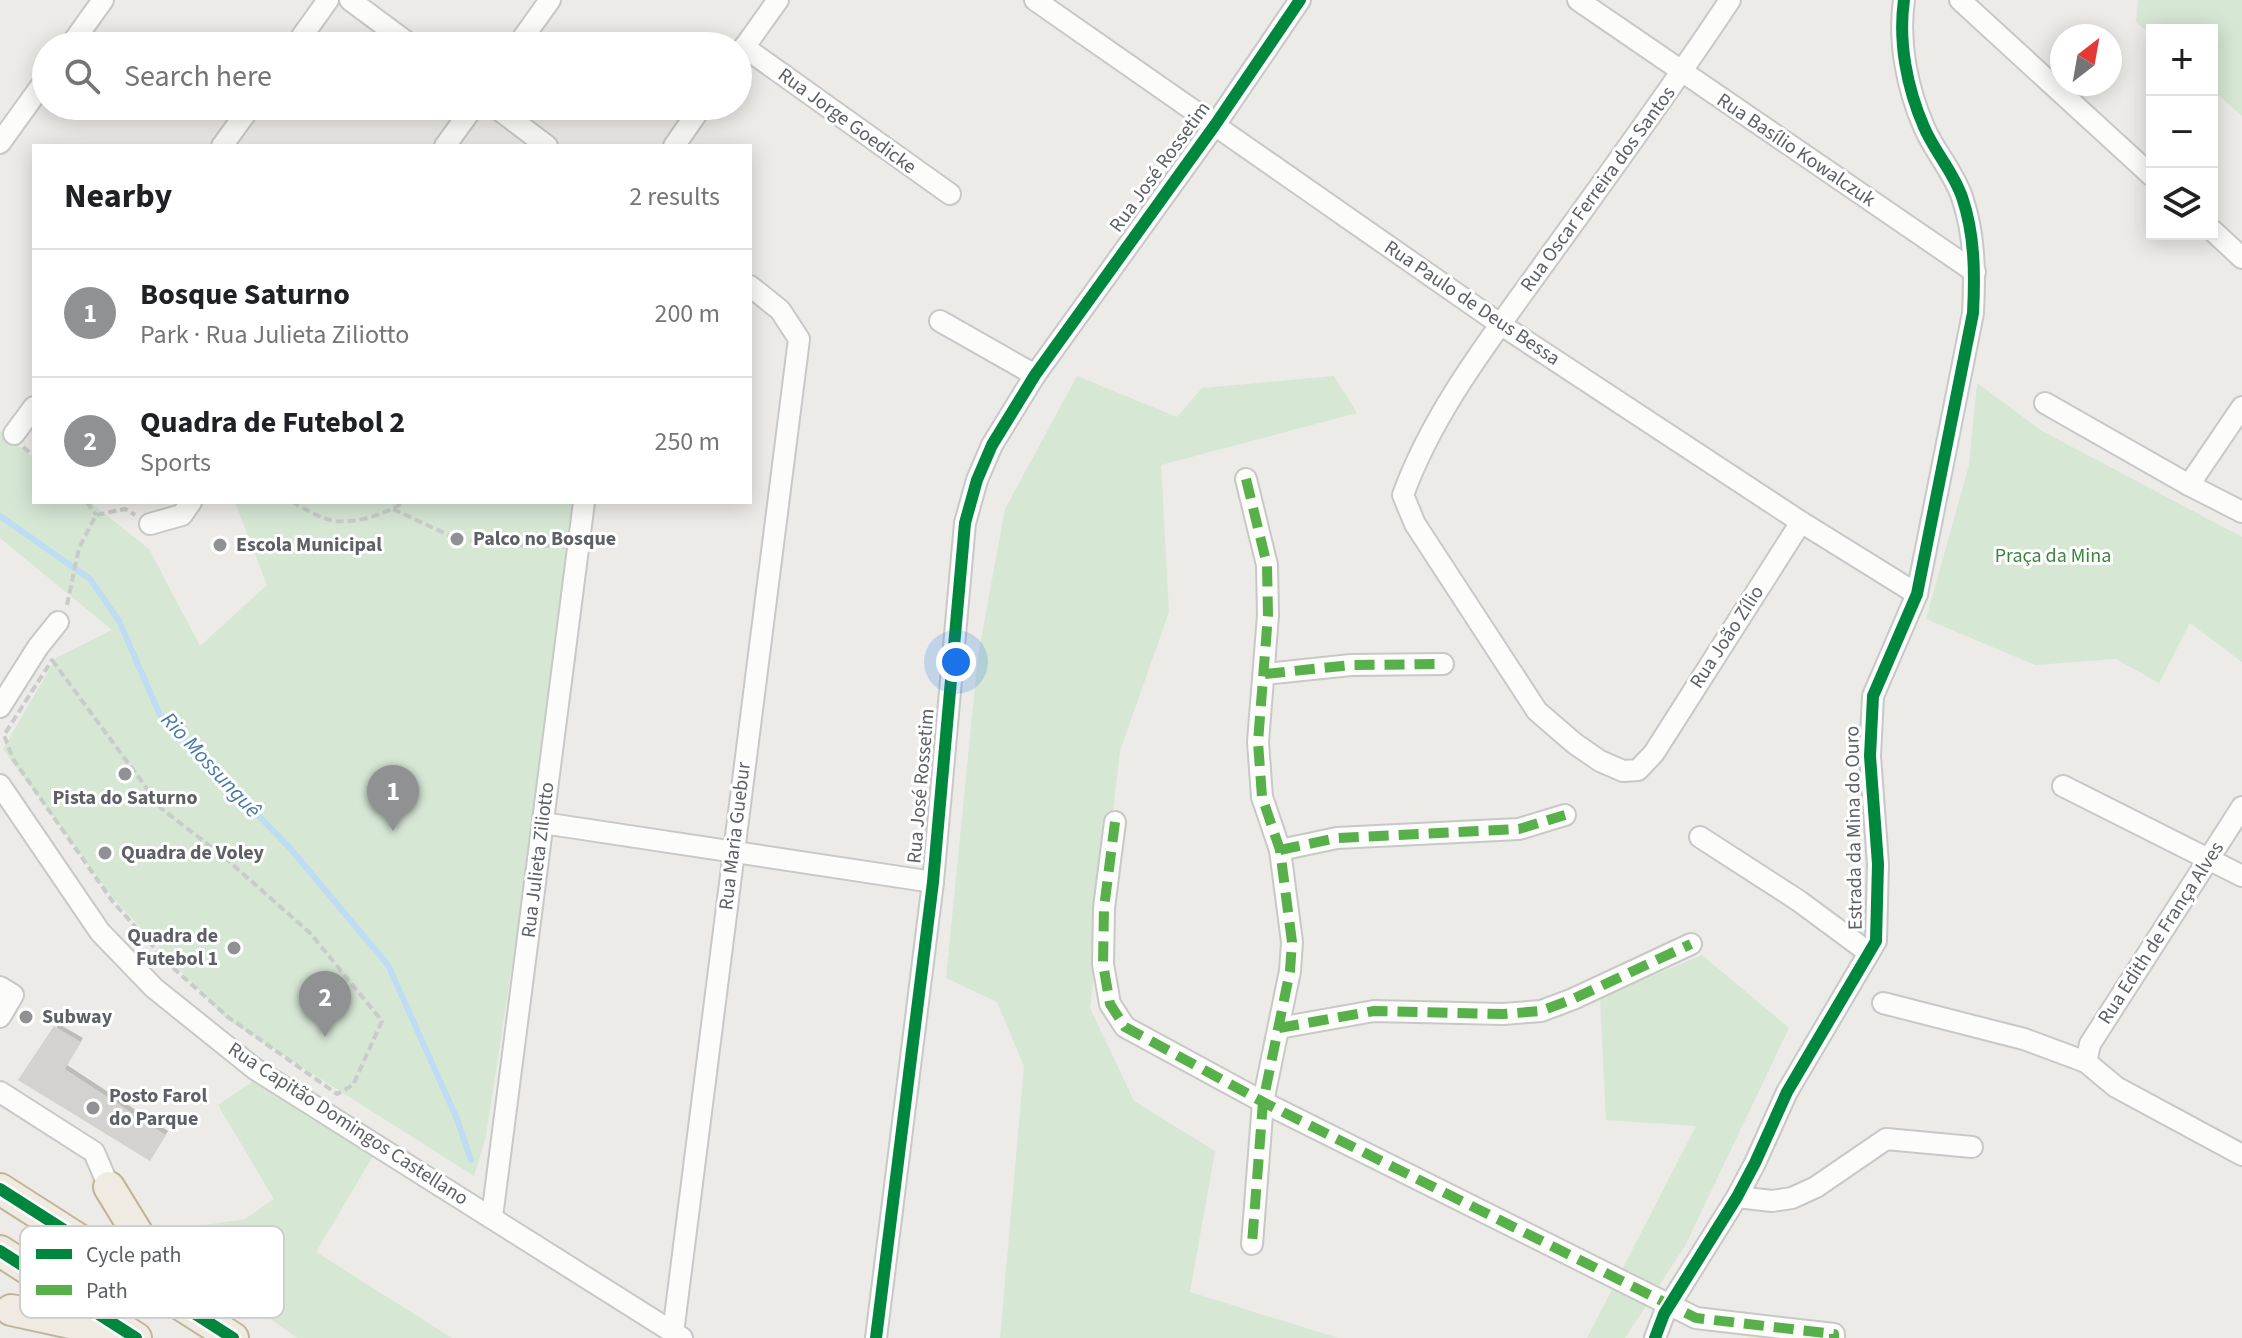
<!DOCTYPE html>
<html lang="en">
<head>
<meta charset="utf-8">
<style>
	:root { --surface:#fff; --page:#f2f2f2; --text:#202124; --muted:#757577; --line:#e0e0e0; --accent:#8f9192 }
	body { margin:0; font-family:"Source Sans 3",sans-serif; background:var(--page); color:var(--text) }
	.controls { position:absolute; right:24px; top:24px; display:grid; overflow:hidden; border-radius:0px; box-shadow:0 4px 20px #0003 }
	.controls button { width:72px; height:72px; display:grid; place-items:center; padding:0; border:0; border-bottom:2px solid var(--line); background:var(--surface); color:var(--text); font:40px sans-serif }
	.compass { position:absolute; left:2050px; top:24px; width:72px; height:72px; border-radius:50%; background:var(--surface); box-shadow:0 4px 20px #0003; rotate:31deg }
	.you { position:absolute; left:956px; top:662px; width:28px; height:28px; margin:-20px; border:6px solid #fff; border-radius:50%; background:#1a73e8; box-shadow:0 0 0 12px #1a73e833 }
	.badge { display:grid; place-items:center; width:52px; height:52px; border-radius:50%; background:var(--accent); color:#fff; font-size:26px; font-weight:700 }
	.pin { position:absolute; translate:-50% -66px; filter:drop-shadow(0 2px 4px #0008) }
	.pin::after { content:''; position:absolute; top:42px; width:28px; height:24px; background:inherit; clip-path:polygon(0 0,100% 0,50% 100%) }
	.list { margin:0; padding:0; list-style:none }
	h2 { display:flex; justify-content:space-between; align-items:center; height:104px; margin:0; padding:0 32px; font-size:34px }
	h2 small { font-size:26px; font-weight:400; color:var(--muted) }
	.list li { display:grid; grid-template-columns:52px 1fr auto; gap:24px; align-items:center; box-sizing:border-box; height:128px; padding:0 32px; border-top:2px solid var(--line) }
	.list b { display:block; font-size:30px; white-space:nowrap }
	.list p { margin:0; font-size:26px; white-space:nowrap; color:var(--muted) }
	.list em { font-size:26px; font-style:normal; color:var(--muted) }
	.icon { flex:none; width:44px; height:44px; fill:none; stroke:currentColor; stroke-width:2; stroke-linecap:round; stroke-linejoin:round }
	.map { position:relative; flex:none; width:2242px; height:1338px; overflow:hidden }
	.search { position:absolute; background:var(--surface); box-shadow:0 4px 20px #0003; left:32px; top:32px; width:720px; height:88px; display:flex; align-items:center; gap:20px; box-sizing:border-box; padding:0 28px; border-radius:44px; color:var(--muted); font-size:30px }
	.panel { position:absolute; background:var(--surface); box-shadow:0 4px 20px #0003; left:32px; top:144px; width:720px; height:360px; border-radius:0px }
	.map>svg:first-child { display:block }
	.green { fill:#d6e7d4 }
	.shadow { fill:#0003 }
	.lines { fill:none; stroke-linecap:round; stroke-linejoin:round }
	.stream { stroke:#bedcf4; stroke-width:6 }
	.building { fill:#d3d2d0 }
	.minor-casing { stroke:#c8c8c8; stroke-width:24 }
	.highway-casing { stroke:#c2b597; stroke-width:34 }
	.path { stroke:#c8cdca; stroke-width:4; stroke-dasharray:8 4; stroke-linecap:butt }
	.minor { stroke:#fcfcfb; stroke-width:20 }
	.highway { stroke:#efebe2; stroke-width:30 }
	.quiet { stroke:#58b04a; stroke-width:10; stroke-dasharray:20 10; stroke-linecap:butt }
	.cycleway-casing { stroke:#fff; stroke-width:17 }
	.cycleway { stroke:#00873e; stroke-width:12 }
	.poi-dot { fill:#8f9192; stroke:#fff; stroke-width:3 }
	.labels { text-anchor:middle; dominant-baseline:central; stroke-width:6; stroke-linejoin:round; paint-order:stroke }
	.street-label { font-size:20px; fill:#5d6065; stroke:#fff }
	.poi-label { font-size:20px; font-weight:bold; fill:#5d6065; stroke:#fff; text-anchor:start }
	.park-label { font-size:20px; fill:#3c8540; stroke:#fff }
	.water-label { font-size:22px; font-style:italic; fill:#4978aa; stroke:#fff }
	.key { fill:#fff; stroke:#cecfd1; stroke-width:2 }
	.key-label { font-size:22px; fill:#5d6065 }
</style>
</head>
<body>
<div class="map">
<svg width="2242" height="1338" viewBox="0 0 2242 1338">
	<rect width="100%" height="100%" fill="#ecebe7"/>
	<g class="green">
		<polygon points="2138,0 2242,0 2242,116 2212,89 2212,30 2152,30 2152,36 2136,22"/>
		<polygon points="1077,376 1177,417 1202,388 1334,376 1357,413 1161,465 1169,612 1120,751 1090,1008 1134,1101 1215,1151 1190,1292 1338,1338 1000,1338 1024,1066 997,1002 946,978 978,656 1005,509"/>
		<polygon points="1977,383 2042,431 2242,537 2242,662 2190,623 2159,683 2116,659 2035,665 1926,619 1969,465"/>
		<polygon points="0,431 34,458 34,502 90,502 149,549 200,646 267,585 235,502 578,502 576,546 486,1136 474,1176 225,1018 113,898 3,749 56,658 112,630 0,538"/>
		<polygon points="1702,955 1789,1028 1685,1246 1625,1338 1587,1338 1696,1126 1606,1120 1600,998"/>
		<polygon points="256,1079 373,1156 316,1252 452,1338 297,1338 265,1315 179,1229 245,1219 274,1199 218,1105"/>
	</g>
	<polygon class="shadow" points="59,1024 83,1038 67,1065 168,1131 153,1155 21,1079"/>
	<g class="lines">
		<polyline class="stream" points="0,516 90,579 119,621 160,715 289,847 388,965 457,1119 471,1160"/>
	</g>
	<polygon class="building" points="54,1026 81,1042 65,1069 166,1135 150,1161 18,1080"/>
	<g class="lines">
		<g class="minor-casing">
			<g id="minor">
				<polyline points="350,0 412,46"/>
				<polyline points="1035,0 1500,324 1801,522 1917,594"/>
				<polyline points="1578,0 1975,272"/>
				<path d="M 1730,0 C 1670,91 1605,179 1541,268 C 1490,339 1433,412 1403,495 L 1415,524 L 1537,711 L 1574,743 L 1600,761 L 1623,771 L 1638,770 L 1654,753 L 1801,522"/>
				<polyline points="1960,0 2152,176"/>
				<polyline points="70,46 103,0"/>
				<polyline points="295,46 328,0"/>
				<polyline points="517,46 550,0"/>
				<polyline points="744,47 950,194"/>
				<polyline points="738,56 778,0"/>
				<polyline points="494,106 547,146"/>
				<polyline points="0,143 46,79"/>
				<polyline points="222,146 251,106"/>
				<polyline points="445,146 474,106"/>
				<polyline points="674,146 702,106"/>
				<polyline points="2212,230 2242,258"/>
				<polyline points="940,321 1035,375"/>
				<polyline points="2045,403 2189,485 2242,512"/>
				<polyline points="14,434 34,407"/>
				<polyline points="1246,479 1267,565 1268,615 1258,742 1262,797 1280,850 1292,942 1290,971 1263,1102 1252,1244"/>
				<polyline points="2189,485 2242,407"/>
				<polyline points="150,524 182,515 191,502"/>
				<polyline points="1265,674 1351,665 1443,664"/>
				<polyline points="0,707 38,647 58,622"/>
				<polyline points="0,785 100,932 154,988 255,1069 682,1338"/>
				<polyline points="2063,786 2242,876"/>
				<polyline points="1115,822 1104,908 1103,964 1110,1004 1125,1027 1263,1102 1696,1318 1834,1334 1834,1338"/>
				<polyline points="543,823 933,882"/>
				<polyline points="1700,837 1799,901 1868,952"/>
				<polyline points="1280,850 1337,838 1519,829 1565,815"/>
				<polyline points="0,987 13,995 0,1017"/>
				<polyline points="1883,1003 2024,1039 2086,1062 2116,1087 2242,1155"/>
				<polyline points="1279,1028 1374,1011 1503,1014 1541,1011 1573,999 1691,944"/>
				<polyline points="2086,1062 2090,1044 2242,807"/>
				<polyline points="0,1092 94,1152 109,1187"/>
				<polyline points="1737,1197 1772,1201 1792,1198 1816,1187 1886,1139 1972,1147"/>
				<polyline points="492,1217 584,502"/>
				<polyline points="673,1333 799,339 780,310 750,286"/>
				<polyline points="876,1338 933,882 965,523 977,480 992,445 1035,375 1215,125 1300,0"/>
				<path d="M 1655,1338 L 1664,1314 L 1737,1197 L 1755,1163 L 1787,1092 L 1876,941 L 1878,864 L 1870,756 L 1873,696 L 1917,594 L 1973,313 C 1975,274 1975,235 1962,197 C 1953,171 1934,151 1924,127 C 1907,88 1898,42 1904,0"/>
			</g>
		</g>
		<g class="highway-casing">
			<g id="highway">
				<polyline points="109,1187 144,1244 193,1297"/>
				<polyline points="0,1189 233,1338"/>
				<polyline points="0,1251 136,1338"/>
				<polyline points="11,1310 112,1332"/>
			</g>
		</g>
		<g class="path">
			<polyline points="23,447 34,456"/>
			<polyline points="87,502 96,515"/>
			<path d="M 292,502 C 304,508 321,519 334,521 C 358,523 384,515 404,502"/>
			<polyline points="393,509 457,539 517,545 560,546"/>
			<polyline points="67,605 79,548 96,515 125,509 135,515"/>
			<polygon points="52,660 162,809 223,856 310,933 382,1021 353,1085 337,1094 228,1017 171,966 113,902 13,759 4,735"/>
		</g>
		<use href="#minor" class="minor"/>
		<use href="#highway" class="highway"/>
		<g class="quiet">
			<polyline points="1246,479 1267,565 1268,615 1258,742 1262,797 1280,850 1292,942 1290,971 1263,1102 1252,1244"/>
			<polyline points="1265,674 1351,665 1443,664"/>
			<polyline points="1115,822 1104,908 1103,964 1110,1004 1125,1027 1263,1102 1696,1318 1834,1334 1834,1338"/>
			<polyline points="1280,850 1337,838 1519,829 1565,815"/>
			<polyline points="1279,1028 1374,1011 1503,1014 1541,1011 1573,999 1691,944"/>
		</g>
		<g class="cycleway-casing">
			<g id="cycleway">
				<polyline points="0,1189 233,1338"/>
				<polyline points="0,1251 136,1338"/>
				<polyline points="876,1338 933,882 965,523 977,480 992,445 1035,375 1215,125 1300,0"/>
				<path d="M 1655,1338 L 1664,1314 L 1737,1197 L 1755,1163 L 1787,1092 L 1876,941 L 1878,864 L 1870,756 L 1873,696 L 1917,594 L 1973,313 C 1975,274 1975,235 1962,197 C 1953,171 1934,151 1924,127 C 1907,88 1898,42 1904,0"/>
			</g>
		</g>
		<use href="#cycleway" class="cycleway"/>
	</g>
	<g class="poi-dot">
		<circle cx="457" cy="539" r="8"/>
		<circle cx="220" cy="545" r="8"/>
		<circle cx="125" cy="774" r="8"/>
		<circle cx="105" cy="853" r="8"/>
		<circle cx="234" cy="948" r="8"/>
		<circle cx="26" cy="1017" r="8"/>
		<circle cx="93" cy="1108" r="8"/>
	</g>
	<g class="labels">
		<g class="street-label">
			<text transform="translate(847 121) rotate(36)">Rua Jorge Goedicke</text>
			<text transform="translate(1796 150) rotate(34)">Rua Basílio Kowalczuk</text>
			<text transform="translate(1160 167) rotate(-54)">Rua José Rossetim</text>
			<text transform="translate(1598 189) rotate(-54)">Rua Oscar Ferreira dos Santos</text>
			<text transform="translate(1472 303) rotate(34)">Rua Paulo de Deus Bessa</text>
			<text transform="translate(1727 637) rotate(-57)">Rua João Zílio</text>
			<text transform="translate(921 786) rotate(-85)">Rua José Rossetim</text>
			<text transform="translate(1854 828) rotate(-91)">Estrada da Mina do Ouro</text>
			<text transform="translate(735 836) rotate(-83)">Rua Maria Guebur</text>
			<text transform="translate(538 860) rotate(-83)">Rua Julieta Ziliotto</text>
			<text transform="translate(2161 933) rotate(-57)">Rua Edith de França Alves</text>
			<text transform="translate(348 1124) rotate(33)">Rua Capitão Domingos Castellano</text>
		</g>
		<g class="poi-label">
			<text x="473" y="539">Palco no Bosque</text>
			<text x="236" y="545">Escola Municipal</text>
			<text x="125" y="798" text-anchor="middle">Pista do Saturno</text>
			<text x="121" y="853">Quadra de Voley</text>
			<text x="218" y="936" text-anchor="end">Quadra de<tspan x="218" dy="23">Futebol 1</tspan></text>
			<text x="42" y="1017">Subway</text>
			<text x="109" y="1096">Posto Farol<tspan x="109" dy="23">do Parque</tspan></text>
		</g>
		<g class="park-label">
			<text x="2053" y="556">Praça da Mina</text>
		</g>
		<g class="water-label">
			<text transform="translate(211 765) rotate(47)">Rio Mossunguê</text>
		</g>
	</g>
	<rect x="20" y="1226" width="264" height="92" rx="12" class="key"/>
	<rect x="36" y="1249" width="36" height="10" fill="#00873e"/>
	<rect x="36" y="1285" width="36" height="10" fill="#58b04a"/>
	<g class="key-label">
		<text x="86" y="1262">Cycle path</text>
		<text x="86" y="1298">Path</text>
	</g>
</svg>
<div class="controls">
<button>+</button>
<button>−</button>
<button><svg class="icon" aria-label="layers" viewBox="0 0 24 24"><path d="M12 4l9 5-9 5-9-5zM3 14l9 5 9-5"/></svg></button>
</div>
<svg class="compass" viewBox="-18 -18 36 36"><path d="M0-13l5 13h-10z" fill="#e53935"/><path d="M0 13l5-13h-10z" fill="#757577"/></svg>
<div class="you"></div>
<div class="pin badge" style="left:393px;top:831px">1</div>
<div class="pin badge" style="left:325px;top:1037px">2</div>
<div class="search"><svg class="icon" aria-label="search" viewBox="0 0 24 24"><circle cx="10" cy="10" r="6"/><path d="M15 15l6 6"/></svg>Search here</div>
<section class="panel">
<h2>Nearby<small>2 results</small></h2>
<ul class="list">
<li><span class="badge">1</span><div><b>Bosque Saturno</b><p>Park · Rua Julieta Ziliotto</p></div><em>200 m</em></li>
<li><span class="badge">2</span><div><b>Quadra de Futebol 2</b><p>Sports</p></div><em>250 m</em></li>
</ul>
</section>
</div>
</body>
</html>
